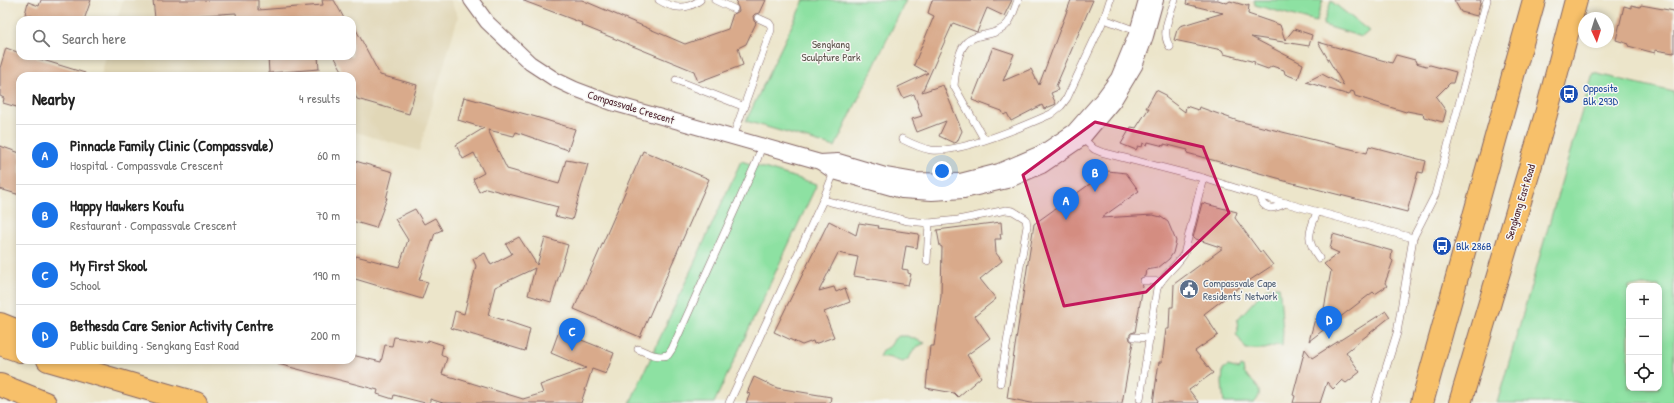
<!DOCTYPE html>
<html lang="en">
<head>
<meta charset="utf-8">
<style>
	:root { --surface:#fff; --page:#f2f2f2; --text:#222; --muted:#767676; --line:#e0e0e0; --accent:#1a73e8 }
	body { margin:0; font-family:"Patrick Hand",sans-serif; background:var(--page); color:var(--text) }
	.controls { position:absolute; right:12px; bottom:12px; display:grid; overflow:hidden; border-radius:8px; box-shadow:0 2px 6px #0003 }
	.controls button { width:36px; height:36px; display:grid; place-items:center; padding:0; border:0; border-bottom:1px solid var(--line); background:var(--surface); color:var(--text); font:20px sans-serif }
	.compass { position:absolute; left:1578px; top:12px; width:36px; height:36px; border-radius:50%; background:var(--surface); box-shadow:0 2px 6px #0003; rotate:176deg }
	.you { position:absolute; left:942px; top:171px; width:14px; height:14px; margin:-10px; border:3px solid #fff; border-radius:50%; background:#1a73e8; box-shadow:0 0 0 6px #1a73e833 }
	.badge { display:grid; place-items:center; width:26px; height:26px; border-radius:50%; background:var(--accent); color:#fff; font-size:13px; font-weight:700 }
	.pin { position:absolute; translate:-50% -33px; filter:drop-shadow(0 1px 2px #0008) }
	.pin::after { content:''; position:absolute; top:21px; width:14px; height:12px; background:inherit; clip-path:polygon(0 0,100% 0,50% 100%) }
	.list { margin:0; padding:0; list-style:none }
	h2 { display:flex; justify-content:space-between; align-items:center; height:52px; margin:0; padding:0 16px; font-size:17px }
	h2 small { font-size:13px; font-weight:400; color:var(--muted) }
	.list li { display:grid; grid-template-columns:26px 1fr auto; gap:12px; align-items:center; box-sizing:border-box; height:60px; padding:0 16px; border-top:1px solid var(--line) }
	.list b { display:block; font-size:15px; white-space:nowrap }
	.list p { margin:0; font-size:13px; white-space:nowrap; color:var(--muted) }
	.list em { font-size:13px; font-style:normal; color:var(--muted) }
	.icon { flex:none; width:22px; height:22px; fill:none; stroke:currentColor; stroke-width:2; stroke-linecap:round; stroke-linejoin:round }
	.map { position:relative; flex:none; width:1674px; height:403px; overflow:hidden }
	.search { position:absolute; background:var(--surface); box-shadow:0 2px 6px #0003; left:16px; top:16px; width:340px; height:44px; display:flex; align-items:center; gap:10px; box-sizing:border-box; padding:0 14px; border-radius:12px; color:var(--muted); font-size:15px }
	.panel { position:absolute; background:var(--surface); box-shadow:0 2px 6px #0003; left:16px; top:72px; width:340px; height:292px; border-radius:12px }
	.map>svg:first-child { display:block }
	.built { fill:#e1d7b7 }
	.green { fill:#8de1a2; stroke:#6c8066; fill-rule:evenodd }
	.building { fill:#d9aa8b }
	.lines { fill:none; stroke-linecap:round; stroke-linejoin:round }
	.service-casing { stroke:#836463; stroke-width:8 }
	.minor-casing { stroke:#836463; stroke-width:16 }
	.primary-casing { stroke:#836463; stroke-width:24 }
	.motorway-casing { stroke:#836463; stroke-width:24 }
	.service { stroke:#fff; stroke-width:7 }
	.minor { stroke:#fff; stroke-width:14 }
	.primary { stroke:#f7c06b; stroke-width:22 }
	.motorway { stroke:#f7c06b; stroke-width:22 }
	.marked { fill:#c2185b; fill-opacity:0.2; stroke:#c2185b; stroke-width:3; stroke-linejoin:round }
	.labels { text-anchor:middle; dominant-baseline:central; stroke-width:3; stroke-linejoin:round; paint-order:stroke }
	.park-label { font-size:11px; fill:#5b5049; stroke:#f6f6f2 }
	.transit-label { font-size:11px; fill:#164399; stroke:#f6f6f2; text-anchor:start }
	.street-label { font-size:11px; fill:#4a1f2b; stroke:#f6f6f2 }
	.service-label { font-size:11px; fill:#4e5e75; stroke:#f6f6f2; text-anchor:start }
</style>
</head>
<body>
<div class="map">
<svg width="1674" height="403" viewBox="0 0 1674 403">
	<rect width="100%" height="100%" fill="#f6f6f2"/>
	<filter id="ink" filterUnits="userSpaceOnUse"><feTurbulence type="fractalNoise" baseFrequency=".025" numOctaves="2"/><feDisplacementMap in="SourceGraphic" scale="8" xChannelSelector="R" yChannelSelector="G"/><feConvolveMatrix kernelMatrix="1 2 1 2 8 2 1 2 1" color-interpolation-filters="sRGB"/></filter>
	<filter id="wash" filterUnits="userSpaceOnUse"><feTurbulence type="fractalNoise" baseFrequency=".012" numOctaves="4" result="noise"/><feDisplacementMap in="SourceGraphic" scale="16" xChannelSelector="R" yChannelSelector="G"/><feGaussianBlur stdDeviation="0.9" result="paint"/><feColorMatrix in="noise" values="0 0 0 0 0 0 0 0 0 0 0 0 0 0 0 0 0 1.4 0 .05"/><feComposite in="paint" operator="in"/></filter>
	<g filter="url(#wash)">
		<rect width="100%" height="100%" fill="#ece5ca"/>
		<polygon class="built" points="123,0 450,0 458,17 419,151 352,131 352,76 101,76 106,56 352,56 352,20 117,20"/>
		<g class="green">
			<polygon points="804,0 906,0 835,147 746,121"/>
			<polygon points="1254,0 1323,0 1316,22 1255,5"/>
			<polygon points="1331,1 1369,31 1362,37 1323,25"/>
			<path d="M 1593,73 L 1674,92 L 1674,403 L 1497,403 ZM 1629,286 L 1659,286 L 1659,388 L 1629,388 Z"/>
			<polygon points="741,161 817,184 714,403 630,403"/>
			<polygon points="1272,287 1279,287 1280,293 1283,332 1282,346 1277,345 1265,349 1246,349 1236,334 1238,331 1237,320 1265,289"/>
			<path d="M 899,336 L 907,336 L 925,343 L 915,348 L 909,358 L 903,362 C 893,360 891,356 879,357 L 882,350 C 889,348 891,346 894,339 Z"/>
			<path d="M 1228,366 L 1239,369 L 1240,366 L 1243,367 L 1244,373 C 1253,383 1267,390 1254,403 L 1224,403 L 1222,383 L 1223,369 Z"/>
		</g>
		<g id="blocks">
			<g class="building">
				<polygon points="41,0 91,0 84,20 44,20 25,14 28,2 39,6"/>
				<polygon points="153,0 258,0 258,10 323,5 322,0 334,0 345,20 237,20 236,13 155,18"/>
				<polygon points="524,0 582,0 685,44 728,29 733,14 736,13 739,11 738,7 736,4 737,0 766,0 760,13 755,14 753,16 754,21 756,23 746,44 738,48 743,65 698,82 694,71 581,25 582,23 524,1"/>
				<polygon points="932,0 1012,0 1004,16 987,8 977,32 953,23 922,92 943,85 962,131 957,142 954,143 939,136 946,121 917,132 912,119 922,116 914,94 903,98 898,87 928,73 914,65 934,16 928,13"/>
				<polygon points="1071,0 1093,0 1056,86 1058,90 1051,93 1056,104 1044,109 1042,105 1011,121 1007,113 1004,115 1002,111 972,100 993,47 1014,54 1003,81 1031,69 1039,85"/>
				<polygon points="1187,0 1218,0 1227,3 1230,1 1247,6 1249,5 1248,14 1280,25 1285,40 1294,29 1312,35 1309,46 1251,37 1303,64 1298,79 1285,74 1284,70 1272,66 1268,69 1254,64 1255,62 1224,54 1222,50 1174,40 1177,30 1180,26 1223,13 1186,4"/>
				<polygon points="1454,0 1481,0 1477,16 1461,12"/>
				<polygon points="1631,5 1640,7 1641,5 1674,11 1674,53 1655,50 1655,53 1628,46 1629,44 1616,40 1624,6 1631,8"/>
				<polygon points="352,22 380,75 417,85 409,114 357,99 352,90 352,76 345,76 334,56 352,56"/>
				<polygon points="1318,42 1392,63 1396,55 1415,60 1416,63 1426,66 1430,65 1456,72 1453,83 1450,83 1436,97 1446,111 1443,122 1424,117 1423,114 1407,111 1406,112 1380,104 1355,96 1354,92 1351,91 1349,95 1306,82 1322,74 1344,86"/>
				<polygon points="6,48 20,53 20,56 30,56 85,73 85,76 20,76 20,108 3,103 4,98 0,96 0,68"/>
				<polygon points="268,56 318,56 319,69 269,73"/>
				<polygon points="1156,90 1166,95 1165,97 1185,112 1186,106 1198,110 1199,107 1238,121 1367,153 1369,146 1426,161 1423,173 1418,172 1407,212 1281,180 1281,179 1187,153 1188,150 1164,144 1164,146 1148,142 1147,145 1143,143 1142,147 1138,146 1136,150 1121,144 1131,127 1136,128 1149,108 1146,108"/>
				<polygon points="464,97 536,117 575,129 568,150 516,132 514,136 488,130 507,169 559,184 566,160 588,164 572,220 555,216 558,207 486,188 479,192 473,179 484,173 474,153 463,159 456,145 484,128 458,120"/>
				<polygon points="0,146 20,153 20,195 0,189"/>
				<polygon points="643,151 709,179 640,337 574,309"/>
				<polygon points="352,160 393,172 386,199 387,198 376,228 352,221"/>
				<polygon points="1108,171 1126,173 1139,191 1101,218 1153,215 1161,217 1168,222 1176,241 1173,253 1169,259 1158,268 1146,270 1145,276 1140,279 1140,283 1143,286 1135,332 1131,333 1129,336 1130,340 1133,342 1122,403 1031,403 1007,398 1034,224"/>
				<polygon points="1202,203 1237,212 1235,218 1260,252 1262,251 1273,265 1238,288 1204,314 1218,335 1195,351 1213,373 1189,390 1199,403 1153,403 1159,362 1162,362 1166,329 1169,329 1170,307 1173,307 1174,284 1223,248 1193,238"/>
				<polygon points="415,209 424,224 435,218 442,230 435,233 419,280 428,282 422,299 352,278 352,265 356,256 399,267 408,240 395,219"/>
				<polygon points="829,221 856,235 859,223 879,226 878,228 919,234 917,248 906,246 902,269 908,270 908,273 911,274 908,285 854,276 858,257 838,253 819,291 834,287 836,292 845,288 850,302 824,312 834,337 814,344 813,341 802,345 774,332"/>
				<polygon points="1001,222 1002,234 1000,234 1001,239 995,239 996,253 1002,261 980,279 996,299 975,316 990,338 967,355 981,377 958,397 954,393 926,388 930,346 934,346 941,296 942,247 940,246 937,230"/>
				<polygon points="1333,234 1392,251 1391,259 1393,261 1385,283 1387,286 1375,294 1373,292 1309,341 1315,319 1322,320 1326,298 1331,271 1324,264 1339,253 1330,249"/>
				<polygon points="519,237 537,265 545,238 568,245 551,302 528,295 535,268 495,287 488,315 530,329 525,351 451,328 455,311 464,314 476,266 473,259 485,253 491,265 512,254 506,244"/>
				<polygon points="1386,311 1390,317 1346,352 1360,372 1346,383 1342,380 1333,389 1327,382 1320,403 1293,403 1295,396 1293,395 1305,349 1312,358"/>
				<polygon points="559,331 614,353 606,374 592,369 581,403 443,403 430,399 430,403 425,403 394,395 393,399 377,394 378,390 278,364 278,360 352,360 352,355 381,362 385,345 392,346 394,337 427,342 428,340 443,345 441,354 447,358 442,374 523,399 543,393 540,385 586,368 551,353"/>
				<polygon points="754,377 777,388 831,397 830,403 746,403 750,394 747,393"/>
			</g>
		</g>
	</g>
	<g filter="url(#ink)">
		<use href="#blocks" fill-opacity="0" stroke="#836463" stroke-width="1"/>
		<g class="lines">
			<g class="service-casing">
				<g id="service">
					<path d="M 659,0 C 673,9 687,10 700,0"/>
					<polyline points="715,0 734,9"/>
					<polyline points="1104,19 1139,32"/>
					<path d="M 1170,47 C 1160,33 1170,15 1175,0"/>
					<polyline points="676,80 745,107"/>
					<polyline points="733,137 771,30 771,26 769,23 758,18"/>
					<polyline points="1081,137 1094,149 1101,152 1203,178 1271,199 1413,238"/>
					<path d="M 902,139 C 912,144 920,148 931,150 C 960,153 1024,126 1051,114 L 1061,106 L 1067,98 L 1104,19 L 1110,0"/>
					<path d="M 984,139 L 954,86 C 955,75 958,52 965,44 C 974,32 997,38 1008,23 C 1013,16 1015,7 1018,0"/>
					<path d="M 1259,196 C 1264,211 1273,210 1286,203"/>
					<polyline points="823,200 908,221 929,223 958,220 1006,210 1013,211 1026,219 1027,226 1000,383"/>
					<path d="M 1317,212 C 1309,232 1305,240 1319,258"/>
					<polyline points="927,261 929,223"/>
					<polyline points="1144,281 1161,281"/>
					<polyline points="1134,337 1150,338"/>
					<path d="M 638,349 C 648,353 656,358 668,355 L 672,349 L 756,163 L 762,145"/>
					<path d="M 1140,399 L 1157,288 C 1165,273 1175,268 1184,254 L 1203,178"/>
					<polyline points="729,403 823,200 835,170"/>
					<polyline points="1375,403 1397,333 1413,238 1435,195 1472,55 1487,0"/>
				</g>
			</g>
			<g class="minor-casing">
				<g id="minor">
					<polyline points="471,0 487,22 530,63 556,80 575,89 612,103 820,162 838,161 885,175 914,180 960,181 999,171 1043,152 1074,131 1104,97 1118,78 1137,32 1146,0"/>
					<polyline points="820,162 834,172 902,191 932,193 964,191 1007,181 1042,166 1083,138 1114,101 1135,66 1146,36 1156,0"/>
				</g>
			</g>
			<g class="primary-casing">
				<g id="primary">
					<polyline points="1422,403 1534,0"/>
					<polyline points="1460,403 1546,114 1576,0"/>
				</g>
			</g>
			<g class="motorway-casing">
				<g id="motorway">
					<polyline points="0,324 20,332"/>
					<polyline points="0,344 20,351"/>
					<polyline points="48,360 196,403"/>
					<polyline points="0,385 45,403"/>
				</g>
			</g>
			<use href="#service" class="service"/>
			<use href="#minor" class="minor"/>
			<use href="#primary" class="primary"/>
			<use href="#motorway" class="motorway"/>
		</g>
	</g>
	<path class="marked" d="M 1095,122 L 1203,147 L 1229,213 L 1146,292 L 1064,306 L 1023,175 Z"/>
	<defs>
		<g id="bus-disc" transform="scale(1)"><circle r="9.5" fill="#1a4fb4" stroke="#f6f6f2"/><path d="M-5-6H5V4H4V6H2V4H-2V6H-4V4H-5ZM-3.5-4V0h7V-4ZM-3.5 1.2v1.5H-2V1.2ZM2 1.2v1.5H3.5V1.2Z" fill="#fff"/></g>
		<g id="civic-disc" transform="scale(1)"><circle r="9.5" fill="#5c6f8a" stroke="#f6f6f2"/><path d="M-.6-6.5H3V-4.5H.6V-3L4-1V1h2V6H-6V1h2V-1L-.6-3ZM-1.2 2.5V6h2.4V2.5Z" fill="#fff"/></g>
	</defs>
	<g fill-rule="evenodd">
		<use href="#bus-disc" x="1569" y="94"/>
		<use href="#bus-disc" x="1442" y="246"/>
		<use href="#civic-disc" x="1189" y="289"/>
	</g>
	<g class="labels">
		<g class="park-label">
			<text x="831" y="44">Sengkang<tspan x="831" dy="13">Sculpture Park</tspan></text>
		</g>
		<g class="transit-label">
			<text x="1583" y="88">Opposite<tspan x="1583" dy="13">Blk 293D</tspan></text>
			<text x="1456" y="246">Blk 286B</text>
		</g>
		<g class="street-label">
			<text transform="translate(631 107) rotate(17)">Compassvale Crescent</text>
			<text transform="translate(1520 202) rotate(-73)">Sengkang East Road</text>
		</g>
		<g class="service-label">
			<text x="1203" y="283">Compassvale Cape<tspan x="1203" dy="13">Residents' Network</tspan></text>
		</g>
	</g>
</svg>
<div class="controls">
<button>+</button>
<button>−</button>
<button><svg class="icon" aria-label="locate" viewBox="0 0 24 24"><circle cx="12" cy="12" r="6"/><path d="M12 2v4M12 18v4M2 12h4M18 12h4"/></svg></button>
</div>
<svg class="compass" viewBox="-18 -18 36 36"><path d="M0-13l5 13h-10z" fill="#e53935"/><path d="M0 13l5-13h-10z" fill="#767676"/></svg>
<div class="you"></div>
<div class="pin badge" style="left:1066px;top:220px">A</div>
<div class="pin badge" style="left:1095px;top:192px">B</div>
<div class="pin badge" style="left:572px;top:351px">C</div>
<div class="pin badge" style="left:1329px;top:339px">D</div>
<div class="search"><svg class="icon" aria-label="search" viewBox="0 0 24 24"><circle cx="10" cy="10" r="6"/><path d="M15 15l6 6"/></svg>Search here</div>
<section class="panel">
<h2>Nearby<small>4 results</small></h2>
<ul class="list">
<li><span class="badge">A</span><div><b>Pinnacle Family Clinic (Compassvale)</b><p>Hospital · Compassvale Crescent</p></div><em>60 m</em></li>
<li><span class="badge">B</span><div><b>Happy Hawkers Koufu</b><p>Restaurant · Compassvale Crescent</p></div><em>70 m</em></li>
<li><span class="badge">C</span><div><b>My First Skool</b><p>School</p></div><em>190 m</em></li>
<li><span class="badge">D</span><div><b>Bethesda Care Senior Activity Centre</b><p>Public building · Sengkang East Road</p></div><em>200 m</em></li>
</ul>
</section>
</div>
</body>
</html>
